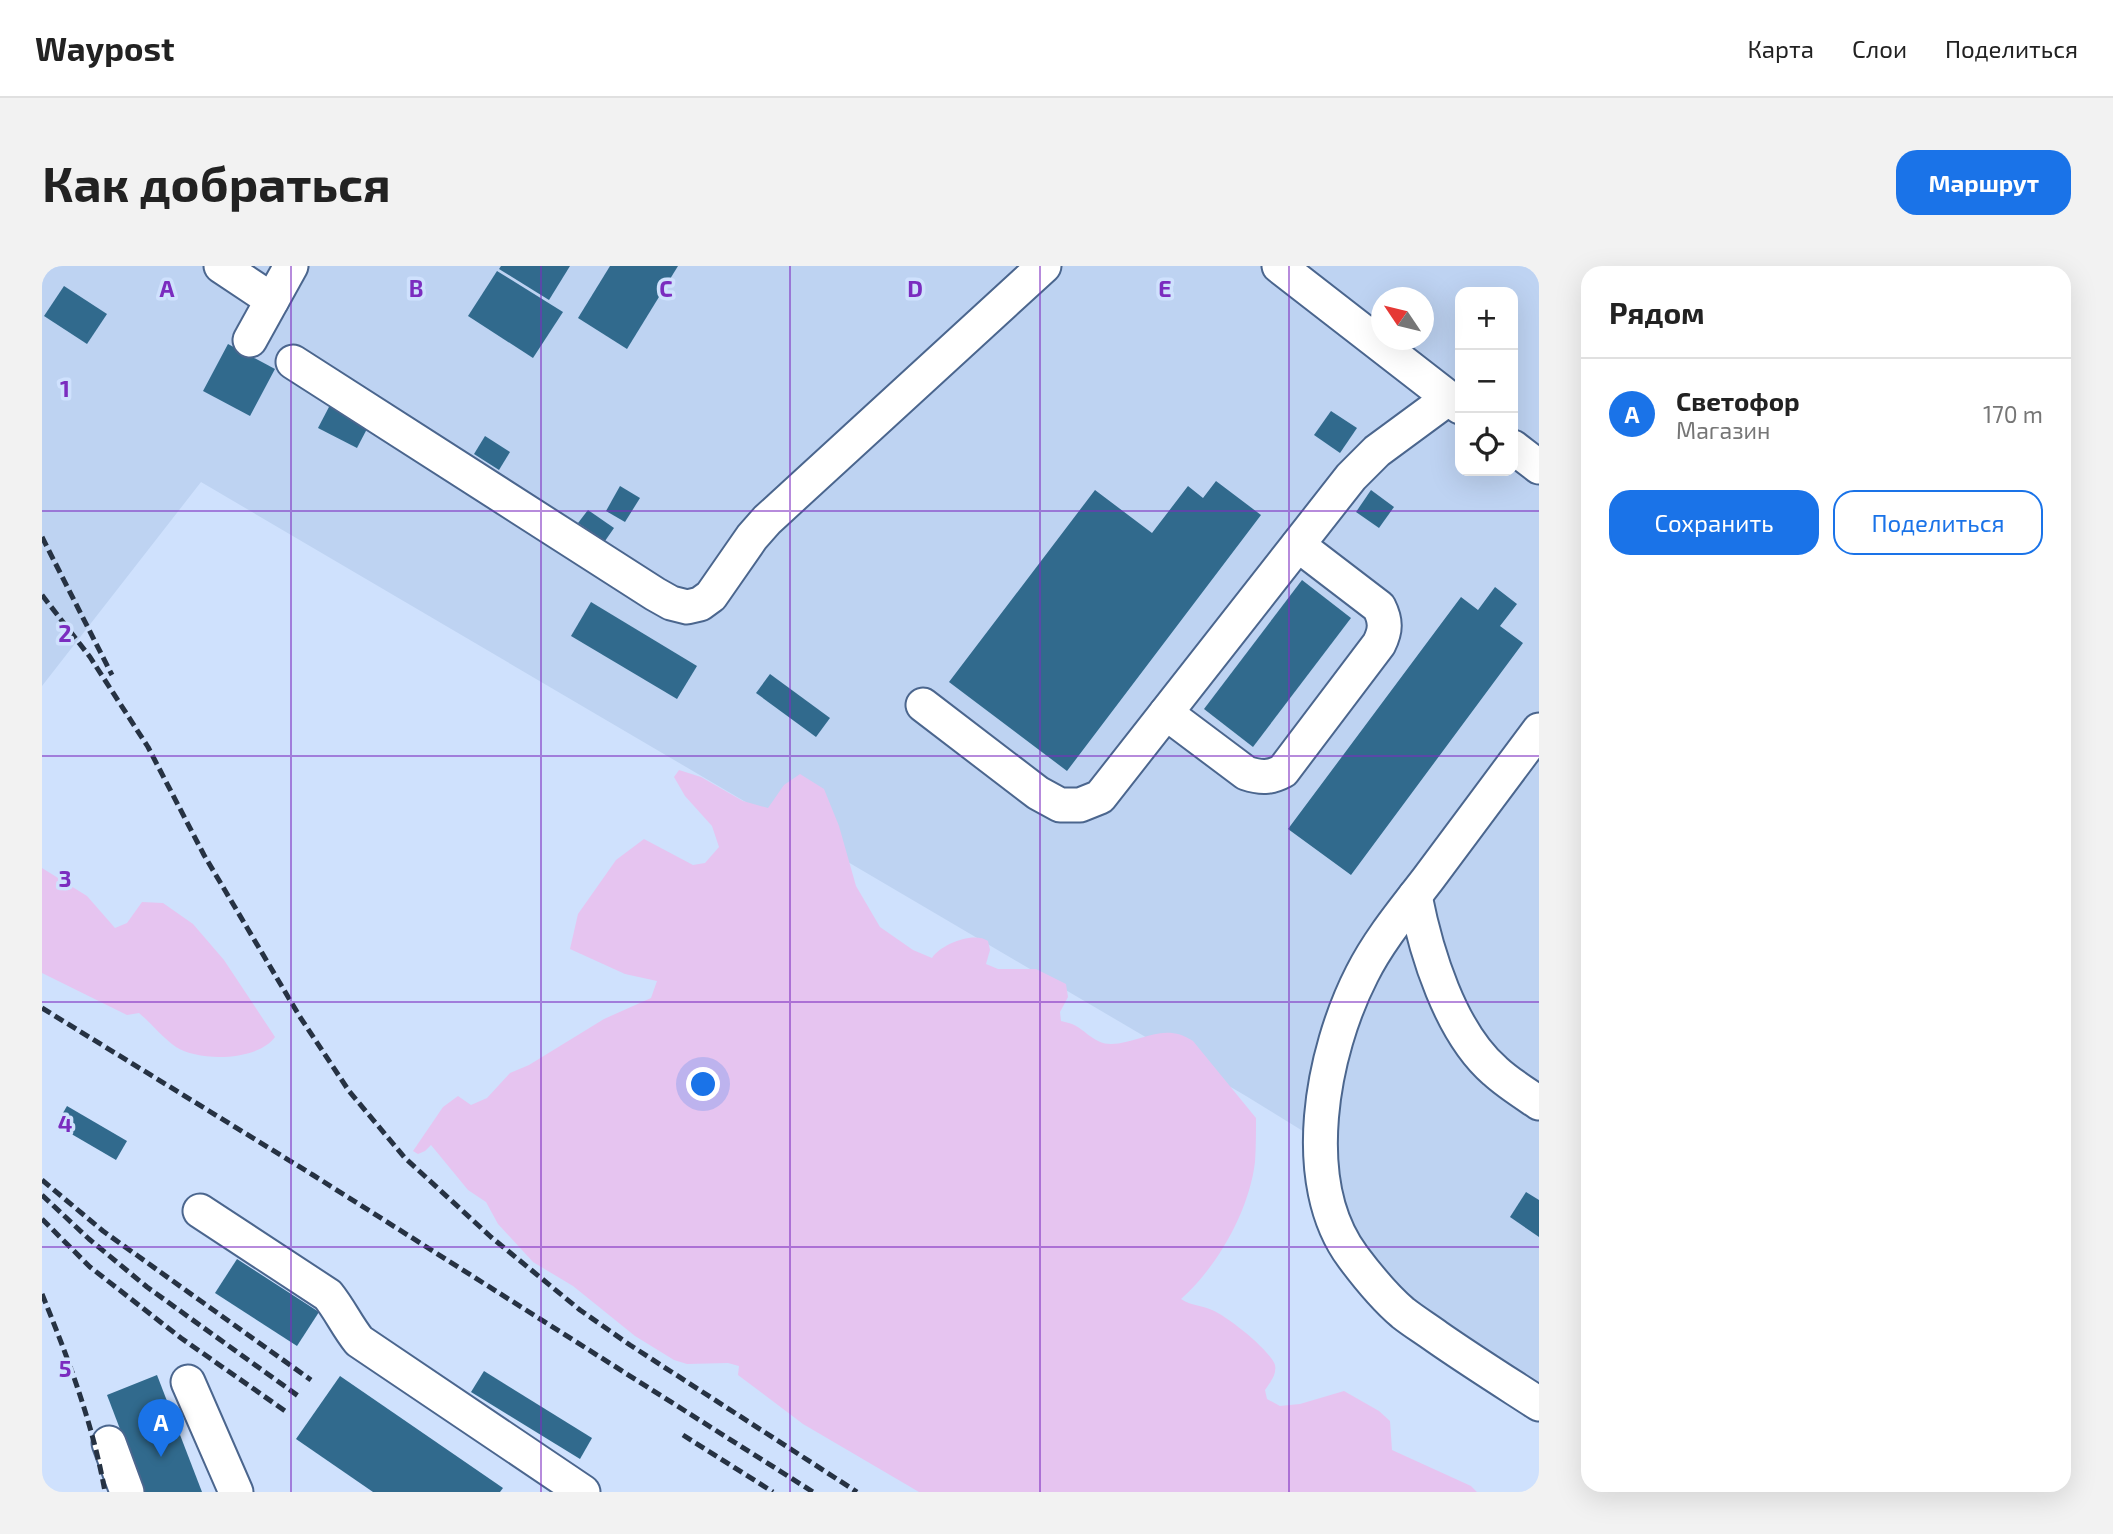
<!DOCTYPE html>
<html lang="ru">
<head>
<meta charset="utf-8">
<style>
	:root { --surface:#fff; --page:#f2f2f2; --text:#222; --muted:#767676; --line:#e0e0e0; --accent:#1a73e8 }
	body { margin:0; font-family:"Exo 2",sans-serif; background:var(--page); color:var(--text) }
	.controls { position:absolute; right:21px; top:21px; display:grid; overflow:hidden; border-radius:14px; box-shadow:0 7px 28px #0002 }
	.controls button { width:63px; height:63px; display:grid; place-items:center; padding:0; border:0; border-bottom:2px solid var(--line); background:var(--surface); color:var(--text); font:35px sans-serif }
	.compass { position:absolute; left:1329px; top:21px; width:63px; height:63px; border-radius:50%; background:var(--surface); box-shadow:0 7px 28px #0002; rotate:305deg }
	.you { position:absolute; left:662px; top:819px; width:24px; height:24px; margin:-18px; border:5px solid #fff; border-radius:50%; background:#1a73e8; box-shadow:0 0 0 10px #1a73e833 }
	.badge { display:grid; place-items:center; width:46px; height:46px; border-radius:50%; background:var(--accent); color:#fff; font-size:23px; font-weight:700 }
	.pin { position:absolute; translate:-50% -58px; filter:drop-shadow(0 2px 4px #0008) }
	.pin::after { content:''; position:absolute; top:37px; width:24px; height:21px; background:inherit; clip-path:polygon(0 0,100% 0,50% 100%) }
	.list { margin:0; padding:0; list-style:none }
	h2 { display:flex; justify-content:space-between; align-items:center; height:91px; margin:0; padding:0 28px; font-size:30px }
	h2 small { font-size:23px; font-weight:400; color:var(--muted) }
	.list li { display:grid; grid-template-columns:46px 1fr auto; gap:21px; align-items:center; box-sizing:border-box; height:112px; padding:0 28px; border-top:2px solid var(--line) }
	.list b { display:block; font-size:26px; white-space:nowrap }
	.list p { margin:0; font-size:23px; white-space:nowrap; color:var(--muted) }
	.list em { font-size:23px; font-style:normal; color:var(--muted) }
	.actions { display:flex; gap:14px; padding:21px 28px }
	.actions a { flex:1; padding:16px 0; border:2px solid var(--accent); border-radius:21px; text-align:center; font-size:24px; color:var(--accent) }
	.actions .main { background:var(--accent); color:#fff }
	.icon { flex:none; width:38px; height:38px; fill:none; stroke:currentColor; stroke-width:2; stroke-linecap:round; stroke-linejoin:round }
	.map { position:relative; flex:none; width:1497px; height:1226px; overflow:hidden; border-radius:21px }
	header { display:flex; align-items:center; gap:42px; box-sizing:border-box; height:98px; padding:0 35px; background:var(--surface); border-bottom:2px solid var(--line) }
	header strong { font-size:33px }
	nav { display:flex; gap:38px; margin-inline-start:auto; font-size:24px }
	.intro { display:flex; align-items:center; justify-content:space-between; box-sizing:border-box; height:168px; padding:0 42px }
	h1 { margin:0; font-size:49px }
	.button { padding:18px 32px; border-radius:21px; background:var(--accent); color:#fff; font-size:24px; font-weight:700 }
	main { display:flex; gap:42px; padding:0 42px }
	aside { flex:1; background:var(--surface); border-radius:21px; box-shadow:0 7px 28px #0002 }
	.map>svg:first-child { display:block }
	.built { fill:#bed3f2; fill-rule:evenodd }
	.green { fill:#e6c4f0 }
	.building { fill:#316a8d }
	.lines { fill:none; stroke-linecap:round; stroke-linejoin:round }
	.minor-casing { stroke:#4b668e; stroke-width:37 }
	.minor { stroke:#fff; stroke-width:33 }
	.rail { stroke:#263243; stroke-width:5; stroke-dasharray:10 5; stroke-linecap:butt }
	.grid { fill:none; stroke:#7b2cbf; stroke-width:2; stroke-opacity:0.55 }
	.grid-label { font-size:23px; text-anchor:middle; font-weight:bold; fill:#7b2cbf; stroke:#cfe1fd; stroke-width:7; stroke-linejoin:round; paint-order:stroke }
</style>
</head>
<body>
<header>
<strong>Waypost</strong>
<nav><a>Карта</a><a>Слои</a><a>Поделиться</a></nav>
</header>
<div class="intro"><h1>Как добраться</h1><a class="button">Маршрут</a></div>
<main>
<div class="map">
<svg width="1497" height="1226" viewBox="0 0 1497 1226">
	<rect width="100%" height="100%" fill="#cfe1fd"/>
	<path class="built" d="M 0,0 L 1497,0 L 1497,1138 L 1330,1015 L 1277,875 L 1204,830 L 159,216 L 0,420 ZM 1418,26 L 1471,26 L 1471,205 L 1418,205 ZM 1339,32 L 1381,32 L 1381,74 L 1339,74 Z"/>
	<g class="green">
		<path d="M 637,504 L 659,511 L 701,535 L 726,542 L 742,519 L 758,508 L 782,523 L 797,560 L 814,620 L 838,661 L 871,684 L 890,692 C 899,678 932,665 946,675 L 948,684 L 944,698 L 956,703 L 994,703 L 1024,718 L 1026,731 L 1018,746 L 1019,755 C 1023,756 1027,757 1030,758 C 1044,764 1052,778 1069,778 C 1098,777 1122,755 1151,775 L 1214,852 C 1214,866 1214,881 1213,896 C 1207,945 1176,1000 1139,1033 C 1149,1040 1160,1039 1170,1044 C 1185,1050 1228,1084 1233,1099 C 1235,1109 1228,1116 1223,1124 L 1225,1133 L 1238,1140 L 1258,1138 L 1302,1125 L 1337,1145 L 1348,1155 L 1350,1184 L 1429,1220 L 1435,1226 L 877,1226 L 761,1158 L 696,1109 L 697,1100 L 686,1097 L 645,1098 L 632,1094 L 593,1070 L 531,1020 L 491,996 L 456,958 L 444,936 L 426,924 L 389,879 L 383,885 L 376,888 L 371,885 L 401,841 L 416,830 L 429,839 L 445,832 L 468,807 L 487,799 L 562,753 L 609,732 L 615,715 L 583,708 L 528,683 L 536,648 L 574,594 L 602,573 L 651,599 L 663,597 L 677,581 L 670,560 L 643,530 L 632,511 Z"/>
		<path d="M 0,602 L 45,630 L 73,662 L 85,657 L 100,636 L 121,637 L 151,658 L 182,694 L 233,771 C 216,795 157,796 134,781 C 121,772 109,757 97,747 L 85,749 L 0,707 Z"/>
	</g>
	<g class="building">
		<polygon points="459,0 528,0 507,34 457,3"/>
		<polygon points="568,0 636,0 585,83 536,52"/>
		<polygon points="455,5 521,46 491,92 426,50"/>
		<polygon points="22,20 65,48 45,78 2,50"/>
		<polygon points="186,78 233,103 208,150 161,125"/>
		<polygon points="288,139 327,159 315,182 276,162"/>
		<polygon points="1289,145 1315,162 1298,187 1272,169"/>
		<polygon points="443,170 468,186 457,204 432,188"/>
		<polygon points="1174,215 1219,249 1025,505 907,416 1053,224 1110,267 1146,220 1161,232"/>
		<polygon points="578,220 598,232 583,256 564,245"/>
		<polygon points="1329,224 1352,241 1337,262 1314,246"/>
		<polygon points="546,244 572,262 563,275 536,257"/>
		<polygon points="1260,314 1309,352 1211,481 1162,443"/>
		<polygon points="1453,321 1475,338 1458,360 1481,377 1309,609 1246,563 1419,331 1436,344"/>
		<polygon points="549,336 655,400 635,433 529,370"/>
		<polygon points="728,408 788,452 774,471 714,427"/>
		<polygon points="25,840 85,875 74,894 14,859"/>
		<polygon points="1484,926 1497,934 1497,971 1468,951"/>
		<polygon points="195,993 277,1046 255,1080 173,1027"/>
		<polygon points="442,1105 550,1172 538,1193 429,1126"/>
		<polygon points="115,1109 160,1226 102,1226 65,1129"/>
		<polygon points="298,1110 461,1222 458,1226 331,1226 254,1173"/>
	</g>
	<g class="lines">
		<g class="minor-casing">
			<g id="minor">
				<polyline points="179,0 230,34"/>
				<polyline points="1237,0 1407,132"/>
				<polyline points="208,74 249,0"/>
				<polyline points="251,96 613,328 629,337 645,341 658,338 669,330 710,271 725,254 1002,0"/>
				<polyline points="1471,181 1497,201"/>
				<polyline points="881,439 996,527 1018,539 1038,539 1058,531 1309,211 1335,185 1407,132 1418,141"/>
				<path d="M 1124,447 L 1204,507 C 1219,512 1228,512 1241,505 L 1337,378 C 1344,364 1344,355 1337,341 L 1256,279"/>
				<path d="M 1497,464 C 1460,514 1423,563 1386,613 C 1363,643 1337,674 1320,708 C 1280,786 1255,916 1311,991 C 1326,1011 1342,1031 1361,1047 C 1371,1055 1384,1063 1395,1071 C 1428,1094 1463,1116 1497,1138"/>
				<path d="M 1373,630 C 1384,686 1408,766 1453,805 C 1466,817 1482,827 1497,837"/>
				<path d="M 158,945 L 286,1029 C 298,1044 305,1060 317,1075 L 541,1226"/>
				<polyline points="146,1116 194,1226"/>
				<polyline points="67,1177 85,1226"/>
			</g>
		</g>
		<use href="#minor" class="minor"/>
		<g class="rail">
			<polyline points="0,271 70,409"/>
			<polyline points="0,329 48,391 106,481 162,589 258,751 307,825 363,892 449,971 538,1044 588,1079 815,1226"/>
			<polyline points="0,742 271,909 771,1226"/>
			<polyline points="0,914 61,965 269,1114"/>
			<polyline points="0,929 47,973 105,1021 259,1132"/>
			<polyline points="0,953 48,1001 139,1072 246,1147"/>
			<path d="M 0,1028 C 26,1092 51,1158 63,1226"/>
			<polyline points="641,1169 731,1226"/>
		</g>
	</g>
	<path class="grid" d="M 249,0 L 249,1226M 499,0 L 499,1226M 748,0 L 748,1226M 998,0 L 998,1226M 1247,0 L 1247,1226M 0,245 L 1497,245M 0,490 L 1497,490M 0,736 L 1497,736M 0,981 L 1497,981"/>
	<g class="grid-label">
		<text x="125" y="31">A</text>
		<text x="374" y="31">B</text>
		<text x="624" y="31">C</text>
		<text x="873" y="31">D</text>
		<text x="1123" y="31">E</text>
		<text x="23" y="131">1</text>
		<text x="23" y="376">2</text>
		<text x="23" y="621">3</text>
		<text x="23" y="866">4</text>
		<text x="23" y="1111">5</text>
	</g>
</svg>
<div class="controls">
<button>+</button>
<button>−</button>
<button><svg class="icon" aria-label="locate" viewBox="0 0 24 24"><circle cx="12" cy="12" r="6"/><path d="M12 2v4M12 18v4M2 12h4M18 12h4"/></svg></button>
</div>
<svg class="compass" viewBox="-18 -18 36 36"><path d="M0-13l5 13h-10z" fill="#e53935"/><path d="M0 13l5-13h-10z" fill="#767676"/></svg>
<div class="you"></div>
<div class="pin badge" style="left:119px;top:1191px">A</div>
</div>
<aside>
<h2>Рядом<small></small></h2>
<ul class="list">
<li><span class="badge">A</span><div><b>Светофор</b><p>Магазин</p></div><em>170 m</em></li>
</ul>
<div class="actions"><a class="main">Сохранить</a><a>Поделиться</a></div>
</aside>
</main>
</body>
</html>
